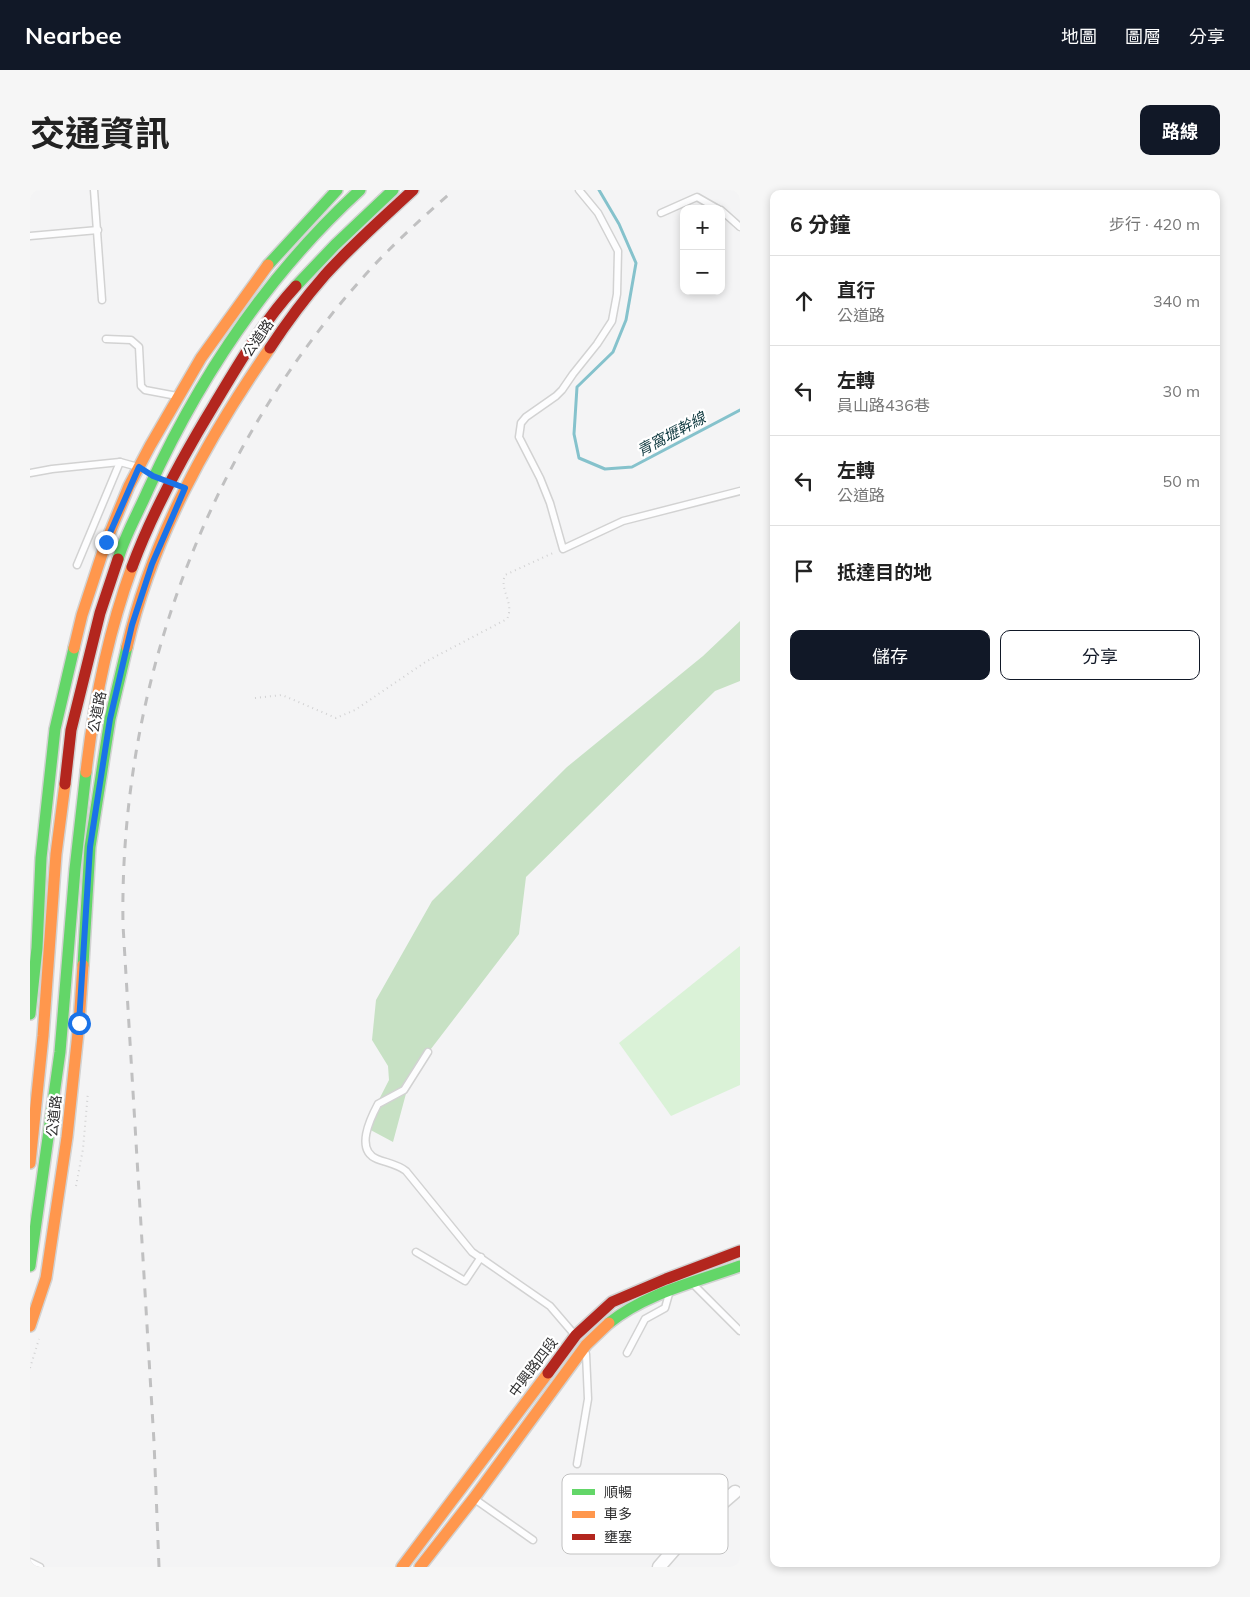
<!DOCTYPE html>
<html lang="zh-TW">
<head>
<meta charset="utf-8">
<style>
	:root { --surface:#fff; --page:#f6f6f6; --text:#222; --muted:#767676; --line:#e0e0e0; --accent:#111827 }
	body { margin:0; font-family:Mulish,"Noto Sans TC",sans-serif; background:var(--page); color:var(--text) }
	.controls { position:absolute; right:15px; top:15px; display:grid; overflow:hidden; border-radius:10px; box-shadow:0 2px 8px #0003 }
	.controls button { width:45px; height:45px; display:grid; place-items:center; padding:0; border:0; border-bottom:1px solid var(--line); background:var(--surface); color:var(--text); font:25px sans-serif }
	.stop { position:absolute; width:15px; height:15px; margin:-11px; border:4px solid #1a73e8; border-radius:50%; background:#fff }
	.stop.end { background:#1a73e8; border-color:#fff; box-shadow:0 1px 5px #0008 }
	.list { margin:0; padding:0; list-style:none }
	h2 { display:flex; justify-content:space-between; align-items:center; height:65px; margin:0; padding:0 20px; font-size:21px }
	h2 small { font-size:16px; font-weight:400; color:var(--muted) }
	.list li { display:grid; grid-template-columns:32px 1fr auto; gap:15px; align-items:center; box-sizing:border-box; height:90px; padding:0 20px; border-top:1px solid var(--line) }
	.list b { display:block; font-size:19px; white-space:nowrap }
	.list p { margin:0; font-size:16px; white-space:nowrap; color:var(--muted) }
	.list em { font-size:16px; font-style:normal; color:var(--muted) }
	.actions { display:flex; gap:10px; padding:15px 20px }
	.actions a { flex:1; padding:11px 0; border:1px solid var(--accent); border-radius:10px; text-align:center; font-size:18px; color:var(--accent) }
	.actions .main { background:var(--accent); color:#fff }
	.icon { flex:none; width:28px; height:28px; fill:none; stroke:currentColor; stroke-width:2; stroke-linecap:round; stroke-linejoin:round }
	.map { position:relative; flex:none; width:710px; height:1377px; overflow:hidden; border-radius:10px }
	header { display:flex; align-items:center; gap:30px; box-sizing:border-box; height:70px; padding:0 25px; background:var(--accent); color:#fff }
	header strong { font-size:24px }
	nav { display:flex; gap:28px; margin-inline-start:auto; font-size:18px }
	.intro { display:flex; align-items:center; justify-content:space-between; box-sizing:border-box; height:120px; padding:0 30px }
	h1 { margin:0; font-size:35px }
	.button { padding:12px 22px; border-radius:10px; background:var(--accent); color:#fff; font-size:18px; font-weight:700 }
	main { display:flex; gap:30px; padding:0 30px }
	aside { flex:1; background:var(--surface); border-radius:10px; box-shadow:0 2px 8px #0003 }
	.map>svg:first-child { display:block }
	.green { fill:#daf2d7 }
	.forest { fill:#c7e1c4 }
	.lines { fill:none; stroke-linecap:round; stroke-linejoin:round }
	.stream { stroke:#85c2cc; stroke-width:3 }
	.lane-casing { stroke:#d2d2d2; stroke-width:9 }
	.street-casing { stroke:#d2d2d2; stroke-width:15 }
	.fast-casing { stroke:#d2d2d2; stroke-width:14 }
	.slow-casing { stroke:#d2d2d2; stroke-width:14 }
	.jam-casing { stroke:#d2d2d2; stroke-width:14 }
	.path { stroke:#d2d2d3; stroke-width:2; stroke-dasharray:1 4; stroke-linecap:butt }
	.lane { stroke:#fdfdfe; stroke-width:6 }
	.street { stroke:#fdfdfe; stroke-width:12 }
	.fast { stroke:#63d668; stroke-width:11 }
	.slow { stroke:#ff974d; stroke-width:11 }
	.jam { stroke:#b3261e; stroke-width:11 }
	.rail { stroke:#c0c0c1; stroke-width:3; stroke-dasharray:9 9; stroke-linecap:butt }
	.route { stroke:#1a73e8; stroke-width:6 }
	.labels { text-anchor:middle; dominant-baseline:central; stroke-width:4.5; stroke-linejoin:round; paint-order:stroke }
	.street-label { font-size:14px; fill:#2f2f30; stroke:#fff }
	.water-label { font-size:15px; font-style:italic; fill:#103a40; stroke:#fff }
	.key { fill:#fff; stroke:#c1c1c1; stroke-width:1 }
	.key-label { font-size:14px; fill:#2f2f30 }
</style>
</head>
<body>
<header>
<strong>Nearbee</strong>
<nav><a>地圖</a><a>圖層</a><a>分享</a></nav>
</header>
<div class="intro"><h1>交通資訊</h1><a class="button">路線</a></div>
<main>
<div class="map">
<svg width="710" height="1377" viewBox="0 0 710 1377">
	<rect width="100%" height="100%" fill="#f4f4f5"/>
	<polygon class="green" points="710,756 710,895 641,926 589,853"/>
	<polygon class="forest" points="710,431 710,491 685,501 496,687 489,744 381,885 363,952 335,937 359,890 358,876 342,850 346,810 402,711 537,577 673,466"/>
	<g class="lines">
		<polyline class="stream" points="569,0 589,34 606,73 596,130 583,162 547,197 544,244 549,268 575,279 602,277 710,220"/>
		<g class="lane-casing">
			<g id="lane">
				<polyline points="64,0 72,110"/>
				<polyline points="549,0 568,23 588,61 587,104 582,131 567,154 543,184 532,200 526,206 496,227 491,233 489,247 510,288 520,313 533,359 593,331 710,301"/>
				<polyline points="691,20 710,37"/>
				<polyline points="631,23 667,7 688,19"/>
				<polyline points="0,46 68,40"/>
				<polyline points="76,149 101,150 109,157 111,196 115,200 147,206"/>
				<polyline points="0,283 22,279 90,272 108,277"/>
				<polyline points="47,375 90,272"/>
				<path d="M 398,862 L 374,900 L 348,914 C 340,929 325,960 347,969 C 357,973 367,974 376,981 L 442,1062 L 520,1116 L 544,1144"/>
				<polyline points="386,1062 435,1091 451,1067"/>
				<polyline points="663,1094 710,1141"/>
				<polyline points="597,1163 615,1129 635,1118 639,1104"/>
				<polyline points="547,1274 558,1209 556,1164"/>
				<polyline points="446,1310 503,1350"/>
				<polyline points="0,1372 10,1377"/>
			</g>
		</g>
		<g class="street-casing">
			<polyline id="street" points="629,1377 662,1339 705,1302"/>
		</g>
		<g class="fast-casing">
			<g id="fast">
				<polyline points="238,75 307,0"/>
				<polyline points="266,96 305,55 363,0"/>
				<path d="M 88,369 C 95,345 108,323 118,300 C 169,188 239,83 330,0"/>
				<polyline points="53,775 60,657 80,529 97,457"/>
				<polyline points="0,824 7,758 11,668 25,539 44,458"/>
				<polyline points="0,1076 30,862 45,679 56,582"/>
				<path d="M 579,1133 C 616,1103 666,1092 710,1076"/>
			</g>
		</g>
		<g class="slow-casing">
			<g id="slow">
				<path d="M 97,457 C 122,348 177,249 240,158"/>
				<polyline points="44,458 52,425 76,352 99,296 120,256 171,168 238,75"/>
				<path d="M 56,582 C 64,512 78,443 102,377"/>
				<polyline points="0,973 13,846 26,664 35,594"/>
				<polyline points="0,1136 16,1088 37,947 49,833 53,775"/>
				<polyline points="372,1377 518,1183"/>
				<polyline points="390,1377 444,1308 556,1155 579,1133"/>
			</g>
		</g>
		<g class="jam-casing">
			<g id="jam">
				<path d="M 240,158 C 257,132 275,108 295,85 C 322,55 353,28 383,0"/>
				<path d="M 102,377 C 123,320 153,266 184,215 C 209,173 233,132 266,96"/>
				<polyline points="35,594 41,540 70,423 88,369"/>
				<polyline points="518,1183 546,1145 582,1112 636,1089 710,1061"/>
			</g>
		</g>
		<g class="path">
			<path d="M 225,508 L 252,505 L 306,528 L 325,520 L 397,471 L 477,429 C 485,413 469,400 475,385 L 525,362"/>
			<polyline points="46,996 53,959 58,902"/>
			<polyline points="0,1178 9,1149"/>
		</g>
		<use href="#lane" class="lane"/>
		<use href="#street" class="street"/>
		<use href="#fast" class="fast"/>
		<use href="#slow" class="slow"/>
		<use href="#jam" class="jam"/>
		<path class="rail" d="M 129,1377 L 124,1252 L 93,735 C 89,498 176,261 336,84 C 363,54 393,27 424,0"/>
	</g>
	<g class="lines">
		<polyline class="route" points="49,833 60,657 80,529 102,435 122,374 155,298 123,286 109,277 76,352"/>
	</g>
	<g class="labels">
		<g class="street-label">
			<text transform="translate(228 148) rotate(-55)">公道路</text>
			<text transform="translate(67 522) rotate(-79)">公道路</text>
			<text transform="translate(24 926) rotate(-84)">公道路</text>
			<text transform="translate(503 1177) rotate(-53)">中興路四段</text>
		</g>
		<g class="water-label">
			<text transform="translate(641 244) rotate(-28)">青窩壢幹線</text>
		</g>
	</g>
	<rect x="532" y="1284" width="166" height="80" rx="8" class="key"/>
	<rect x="542" y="1299" width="23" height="6" fill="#63d668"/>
	<rect x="542" y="1321" width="23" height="7" fill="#ff974d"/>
	<rect x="542" y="1344" width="23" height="6" fill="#b3261e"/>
	<g class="key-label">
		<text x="574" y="1307">順暢</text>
		<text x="574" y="1329">車多</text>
		<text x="574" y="1352">壅塞</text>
	</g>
</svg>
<div class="controls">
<button>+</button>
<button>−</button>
</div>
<div class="stop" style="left:49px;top:833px"></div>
<div class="stop end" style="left:76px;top:352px"></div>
</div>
<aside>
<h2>6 分鐘<small>步行 · 420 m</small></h2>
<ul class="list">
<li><svg class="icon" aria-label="ahead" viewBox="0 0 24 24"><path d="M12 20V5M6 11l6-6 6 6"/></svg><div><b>直行</b><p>公道路</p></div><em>340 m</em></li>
<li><svg class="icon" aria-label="left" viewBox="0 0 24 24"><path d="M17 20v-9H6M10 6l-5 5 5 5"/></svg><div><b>左轉</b><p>員山路436巷</p></div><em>30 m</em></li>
<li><svg class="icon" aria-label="left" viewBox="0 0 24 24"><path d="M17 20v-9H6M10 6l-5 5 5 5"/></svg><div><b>左轉</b><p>公道路</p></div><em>50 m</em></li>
<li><svg class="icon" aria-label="arrive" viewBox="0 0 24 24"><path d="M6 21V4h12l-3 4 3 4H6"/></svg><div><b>抵達目的地</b></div></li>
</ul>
<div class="actions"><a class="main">儲存</a><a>分享</a></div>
</aside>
</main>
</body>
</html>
